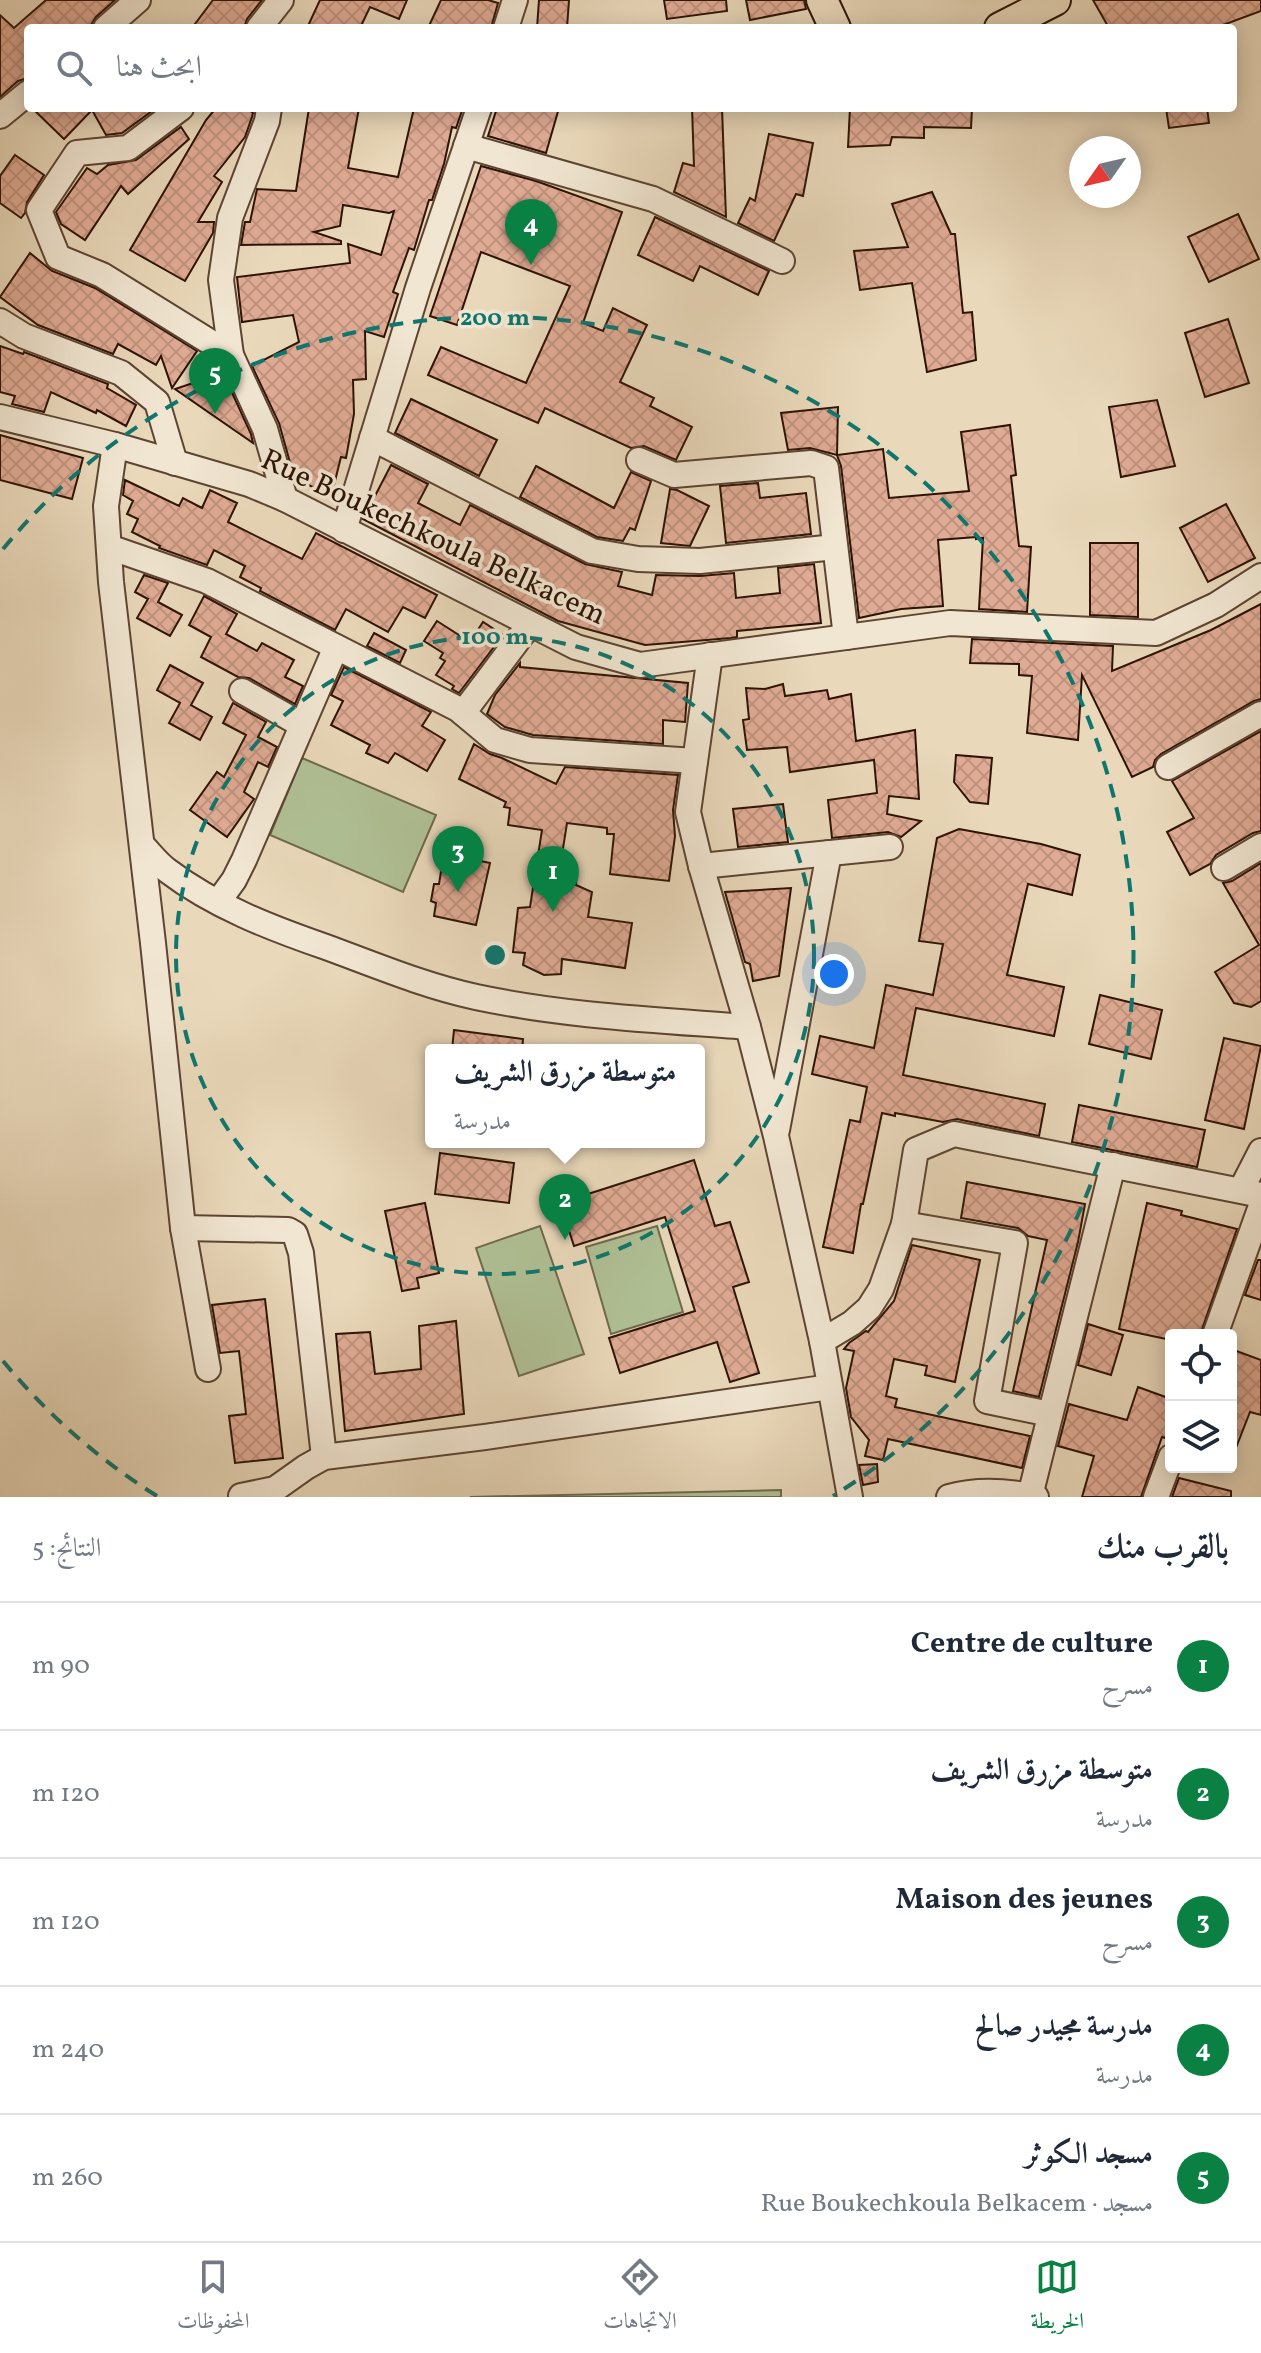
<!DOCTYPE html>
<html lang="ar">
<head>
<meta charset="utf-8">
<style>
	:root { --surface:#fff; --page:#f2f2f3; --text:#1f2937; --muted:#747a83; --line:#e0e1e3; --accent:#0b8043 }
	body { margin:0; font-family:Vollkorn,Amiri,serif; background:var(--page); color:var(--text); direction:rtl }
	.controls { position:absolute; right:24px; bottom:24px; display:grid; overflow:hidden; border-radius:8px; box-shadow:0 4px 20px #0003 }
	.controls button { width:72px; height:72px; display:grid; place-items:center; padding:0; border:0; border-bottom:2px solid var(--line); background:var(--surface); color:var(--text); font:40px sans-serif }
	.compass { position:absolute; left:1069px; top:136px; width:72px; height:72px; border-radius:50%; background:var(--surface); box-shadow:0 4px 20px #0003; rotate:236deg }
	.you { position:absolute; left:834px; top:974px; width:28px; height:28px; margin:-20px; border:6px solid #fff; border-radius:50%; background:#1a73e8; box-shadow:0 0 0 12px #1a73e833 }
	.badge { display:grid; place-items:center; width:52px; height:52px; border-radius:50%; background:var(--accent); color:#fff; font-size:26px; font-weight:700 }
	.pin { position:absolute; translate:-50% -66px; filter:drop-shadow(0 2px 4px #0008) }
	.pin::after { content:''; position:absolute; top:42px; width:28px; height:24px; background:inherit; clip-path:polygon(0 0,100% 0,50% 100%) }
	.popup { position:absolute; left:425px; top:1044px; width:280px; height:104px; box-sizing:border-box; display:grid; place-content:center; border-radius:8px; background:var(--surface); filter:drop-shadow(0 2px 6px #0005); font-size:26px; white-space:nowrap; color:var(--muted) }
	.popup b { font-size:30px; color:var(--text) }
	.popup::after { content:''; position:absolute; left:50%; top:100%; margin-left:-16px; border:16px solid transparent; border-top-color:var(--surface) }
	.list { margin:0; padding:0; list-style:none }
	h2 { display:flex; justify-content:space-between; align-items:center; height:104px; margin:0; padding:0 32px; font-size:34px }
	h2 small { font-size:26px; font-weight:400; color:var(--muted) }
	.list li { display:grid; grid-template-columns:52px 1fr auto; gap:24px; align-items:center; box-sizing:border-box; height:128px; padding:0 32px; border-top:2px solid var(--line) }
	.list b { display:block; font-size:30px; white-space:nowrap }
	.list p { margin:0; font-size:26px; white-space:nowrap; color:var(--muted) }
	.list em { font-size:26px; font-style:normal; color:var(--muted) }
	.icon { flex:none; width:44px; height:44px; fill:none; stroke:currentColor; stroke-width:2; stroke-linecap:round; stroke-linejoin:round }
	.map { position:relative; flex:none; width:1261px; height:1497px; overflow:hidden; direction:ltr }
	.search { position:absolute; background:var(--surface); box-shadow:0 4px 20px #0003; left:24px; right:24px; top:24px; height:88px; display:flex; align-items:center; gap:20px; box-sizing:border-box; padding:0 28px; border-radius:8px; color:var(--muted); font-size:30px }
	.sheet { height:744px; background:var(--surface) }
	nav { display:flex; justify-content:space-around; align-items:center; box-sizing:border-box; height:112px; border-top:2px solid var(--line); background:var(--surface); font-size:22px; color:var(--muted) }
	nav a { display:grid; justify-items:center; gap:4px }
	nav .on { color:var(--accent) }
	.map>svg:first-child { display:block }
	.pitch { fill:#b0c095; stroke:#6f6a4d; stroke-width:2 }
	.building { fill:url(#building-cross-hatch); stroke:#2e1305; stroke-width:2 }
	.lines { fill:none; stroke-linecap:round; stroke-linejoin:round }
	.minor-casing { stroke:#5d4432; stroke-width:28 }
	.major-casing { stroke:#2e1305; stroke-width:34 }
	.minor { stroke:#f1e6d2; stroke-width:24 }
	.major { stroke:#e9d8ba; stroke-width:30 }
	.ring { fill:none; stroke:#0f766e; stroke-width:4; stroke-dasharray:14 10 }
	.labels { text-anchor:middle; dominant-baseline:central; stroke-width:7; stroke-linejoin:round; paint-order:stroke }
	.street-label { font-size:30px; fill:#2e1305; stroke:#f1e6d2 }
	.centre { fill:#0f766e; stroke:#f1e6d2; stroke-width:4 }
	.ring-label { font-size:24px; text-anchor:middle; font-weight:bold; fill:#0f766e; stroke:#f1e6d2; stroke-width:7; stroke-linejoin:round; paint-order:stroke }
</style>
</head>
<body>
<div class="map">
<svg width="1261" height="1497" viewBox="0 0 1261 1497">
	<defs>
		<pattern id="building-cross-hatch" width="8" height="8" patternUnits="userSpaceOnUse" patternTransform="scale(2)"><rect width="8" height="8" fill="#e0ab94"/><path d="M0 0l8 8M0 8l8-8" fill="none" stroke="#c0927e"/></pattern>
	</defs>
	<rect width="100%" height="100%" fill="#e9d8ba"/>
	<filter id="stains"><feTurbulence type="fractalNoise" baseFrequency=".0025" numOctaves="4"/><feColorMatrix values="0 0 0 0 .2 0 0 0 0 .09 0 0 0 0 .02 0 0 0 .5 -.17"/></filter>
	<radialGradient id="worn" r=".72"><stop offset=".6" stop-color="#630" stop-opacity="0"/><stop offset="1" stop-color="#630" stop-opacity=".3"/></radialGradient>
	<g class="pitch">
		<polygon points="302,758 436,815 403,892 270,835"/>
		<polygon points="540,1226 584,1354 519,1376 476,1248"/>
		<polygon points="657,1226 683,1312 611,1334 586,1247"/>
		<polygon points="781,1490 781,1497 470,1497"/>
	</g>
	<g class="building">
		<polygon points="46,0 115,0 96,17 89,28 28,28 28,78 18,81 0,97 0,15 14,28"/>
		<polygon points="213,0 262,0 247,19 244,28 192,28"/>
		<polygon points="320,0 407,0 399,19 370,7 360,28 307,28"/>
		<polygon points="441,0 488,0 498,3 491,28 428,28"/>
		<polygon points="539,0 569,0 567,28 537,28"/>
		<polygon points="664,0 726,0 727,11 667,19"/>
		<polygon points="746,0 804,0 806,9 750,20"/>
		<polygon points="1093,0 1261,0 1261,11 1215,28 1109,28"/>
		<polygon points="94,108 156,108 122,133 106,135 92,110 64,139 33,109"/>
		<polygon points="216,108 247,108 253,113 252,117 245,137 214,176 222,182 198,222 214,222 213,233 185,281 130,250 206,120"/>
		<polygon points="309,108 359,108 348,168 398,177 414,108 463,108 456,128 452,127 444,164 432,200 429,200 414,250 409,248 393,292 398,294 384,337 365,331 366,379 353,380 354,414 346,458 341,457 333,489 325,487 323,492 302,482 291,466 279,423 252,366 299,342 293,315 242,322 237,277 350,263 348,244 381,255 394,211 389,213 343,205 340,226 314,232 341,241 341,244 241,245 245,222 250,222 257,189 296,191"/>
		<polygon points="497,108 559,108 546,153 488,136"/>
		<polygon points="692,108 722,108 726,217 674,192 683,163 694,166"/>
		<polygon points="850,108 972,108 971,128 924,127 924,138 892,137 890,145 848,147"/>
		<polygon points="1166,108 1207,108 1209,123 1169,128"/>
		<polygon points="181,127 189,139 128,194 121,186 85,240 61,224 56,212 87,168 97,174 108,165 136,160"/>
		<polygon points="769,134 813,143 803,196 796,194 774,241 738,223 750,198 755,201"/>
		<polygon points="15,155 44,175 27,202 25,213 21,218 0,203 0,176"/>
		<polygon points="481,166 536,181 622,212 583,323 603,331 613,308 647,325 620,382 654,398 650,406 692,427 676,460 644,446 631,448 545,408 538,423 428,375 441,347 526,383 570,286 481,252 457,325 430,316"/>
		<polygon points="932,192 951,234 955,234 963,313 972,312 976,360 927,372 912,283 860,290 854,251 908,247 892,204"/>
		<polygon points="1238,214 1259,259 1209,282 1188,237"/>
		<polygon points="655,217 769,271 758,295 700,266 693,281 638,255"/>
		<polygon points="30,253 52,271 95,288 197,351 172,388 161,356 156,365 118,344 113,354 38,325 0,297"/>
		<polygon points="1228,319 1249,383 1205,397 1185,333"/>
		<polygon points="0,346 23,354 24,352 108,384 107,388 136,405 126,426 97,410 96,413 51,392 44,412 12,404 15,396 0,392"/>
		<polygon points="223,373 251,434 253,443 175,389"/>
		<polygon points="411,399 497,440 479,476 395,433"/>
		<polygon points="1157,400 1175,466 1121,477 1109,407"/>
		<polygon points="838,407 837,455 810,448 788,450 781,413"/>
		<polygon points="1010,425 1016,475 1011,476 1019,546 1031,547 1027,612 979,609 983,538 976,539 976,537 938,540 943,606 901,609 859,618 841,466 837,455 883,449 889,498 969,491 961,432"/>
		<polygon points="0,435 83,458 72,499 0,480"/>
		<polygon points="391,465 428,484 418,503 460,525 470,505 585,564 622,572 618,586 652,595 656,575 700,576 734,573 736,598 780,593 778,568 814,564 821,623 737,631 737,637 731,638 645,645 558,621 363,519"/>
		<polygon points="536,466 614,508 631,472 651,481 635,530 630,528 623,541 597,537 520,497"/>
		<polygon points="125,480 179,506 183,498 202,508 210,490 237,503 228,522 302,559 316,533 437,595 425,618 403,607 388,632 346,609 335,630 260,591 261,588 240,577 245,566 214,550 207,565 159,548 160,546 132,532 138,519 127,514 133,501 123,495"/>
		<polygon points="758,483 760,498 806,493 811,534 726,543 720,486"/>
		<polygon points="670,489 677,490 709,506 690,546 661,543"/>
		<polygon points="1226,504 1255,558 1208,582 1180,528"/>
		<polygon points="1090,543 1138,543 1138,617 1090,615"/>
		<polygon points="144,575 168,583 158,602 182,615 170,636 137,618 148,599 135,592"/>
		<polygon points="204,596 237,614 226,634 257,651 262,643 294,660 285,677 303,686 295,704 249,678 238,677 201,657 211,637 189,625"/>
		<polygon points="1261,604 1261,699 1254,701 1161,754 1155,760 1153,767 1132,777 1082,675 1078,740 1027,733 1032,676 1019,675 1019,664 970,663 972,639 1113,646 1112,671 1211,630"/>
		<polygon points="437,621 470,642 483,622 503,635 459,693 452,689 454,686 436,675 445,661 440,658 443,653 424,641"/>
		<polygon points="374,633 406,650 400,663 367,646"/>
		<polygon points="520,663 520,667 688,683 685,722 663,720 663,744 533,735 505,727 487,714 495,695"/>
		<polygon points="170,665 203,683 191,705 212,717 200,740 169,723 180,703 157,690"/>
		<polygon points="344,667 431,712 422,726 445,740 427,771 395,753 388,763 366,753 370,745 331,725 343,701 331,695"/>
		<polygon points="783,684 785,696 827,690 829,699 851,694 856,741 915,730 919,799 889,796 887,814 921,821 901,837 888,832 832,838 828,800 877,793 874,760 790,772 787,747 747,750 743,720 749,719 746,688 765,689"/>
		<polygon points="233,703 266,722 258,737 277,747 268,767 258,762 244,792 254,799 227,837 190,810 217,772 224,777 246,735 223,723"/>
		<polygon points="1261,731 1261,831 1253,833 1216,855 1210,864 1190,875 1167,832 1194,818 1172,781"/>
		<polygon points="474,744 490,754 502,758 556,784 565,767 678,775 673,810 675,836 669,881 610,874 614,834 607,834 607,828 567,823 561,861 577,865 576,885 592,892 588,917 632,923 625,968 562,959 561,974 544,975 523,965 525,953 513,952 518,908 530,907 542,830 508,825 510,808 504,807 506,802 459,779"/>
		<polygon points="956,755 992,758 988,804 970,802 954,782"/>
		<polygon points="783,804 788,842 738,847 733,809"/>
		<polygon points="959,829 1041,844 1080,855 1072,895 1028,884 1007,975 1064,987 1054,1036 916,1008 903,1075 1045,1104 1039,1136 957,1119 943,1122 895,1113 895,1116 882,1113 863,1204 861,1204 853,1253 823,1247 850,1120 860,1122 867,1087 812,1074 820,1036 874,1048 886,985 933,995 943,944 919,941 937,838"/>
		<polygon points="444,853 490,863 476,925 434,916 436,903 431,901 434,884 439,884"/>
		<polygon points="1261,863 1261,1001 1251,1007 1234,1003 1215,972 1259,945 1223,883 1232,881"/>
		<polygon points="791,888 779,976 753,981 750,964 745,962 725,892"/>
		<polygon points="1100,995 1162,1010 1151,1059 1089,1044"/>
		<polygon points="454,1030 523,1039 522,1050 452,1050"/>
		<polygon points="1224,1038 1261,1046 1244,1129 1205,1120"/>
		<polygon points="1079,1105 1205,1130 1197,1167 1072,1142"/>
		<polygon points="440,1153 514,1163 509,1203 435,1194"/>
		<polygon points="694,1160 715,1226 730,1222 749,1282 733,1287 759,1373 730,1382 717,1342 620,1373 609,1338 695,1311 665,1217 574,1246 560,1203"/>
		<polygon points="967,1182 1085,1204 1078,1242 1039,1397 1013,1391 1047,1240 1028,1236 1018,1228 961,1218"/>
		<polygon points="425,1203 439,1273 417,1278 419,1288 402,1291 385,1211"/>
		<polygon points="1147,1203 1182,1211 1181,1215 1237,1229 1200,1335 1171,1335 1171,1340 1119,1329"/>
		<polygon points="912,1245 980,1260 955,1382 925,1375 927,1366 894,1359 886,1396 897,1399 895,1407 1030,1436 1022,1468 888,1439 883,1460 865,1456 869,1440 851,1417 846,1388 854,1351 844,1349 849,1343 866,1331 868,1332 894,1301"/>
		<polygon points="1258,1260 1261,1260 1261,1300 1245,1295"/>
		<polygon points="265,1299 283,1458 235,1463 229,1416 246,1414 239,1351 220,1353 212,1305"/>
		<polygon points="456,1321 464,1414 345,1431 336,1334 370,1332 375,1374 421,1369 419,1326"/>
		<polygon points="1088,1324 1123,1335 1111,1375 1078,1365"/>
		<polygon points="1231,1349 1261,1360 1261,1415 1250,1412 1232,1458"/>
		<polygon points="1138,1387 1171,1399 1171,1421 1165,1438 1162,1437 1141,1497 1082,1497 1094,1456 1058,1446 1069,1404 1127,1420"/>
		<polygon points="877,1464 878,1482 863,1485 859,1465"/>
		<polygon points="1179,1478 1231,1491 1231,1497 1172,1497"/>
	</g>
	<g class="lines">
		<g class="minor-casing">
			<g id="minor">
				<polyline points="106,28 138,0"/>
				<polyline points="259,28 281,0"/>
				<polyline points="506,28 515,0"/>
				<polyline points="181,108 128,148 77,153 39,210 58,257 102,275 231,355 265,429 285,499"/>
				<polyline points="0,116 28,93"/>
				<polyline points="466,146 653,199 782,261"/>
				<polyline points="0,321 24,336 121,373 157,402 175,463"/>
				<polyline points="231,355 221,280 230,218 267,121 269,108"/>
				<polyline points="0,417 115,445 249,484 285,499 576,647 640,665 950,623 1156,633 1216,605 1261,576"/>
				<polyline points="372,438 592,551 638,559 700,561 835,547"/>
				<polyline points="115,445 106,506 111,582 153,943 183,1228 208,1369"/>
				<polyline points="639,460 674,475 811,463 826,468 846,637"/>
				<polyline points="344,530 418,288 479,108"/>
				<polyline points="109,547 207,581 458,709 495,740 530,750 695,761"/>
				<polyline points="710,655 688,812 701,866 748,1027 776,1136 822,1341 850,1497"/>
				<polyline points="242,691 302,725"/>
				<polyline points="463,713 530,624"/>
				<polyline points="1168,767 1261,714"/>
				<path d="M 142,845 C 150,853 158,864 168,871 C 214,906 271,928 326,947 C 375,965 425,986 476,997 C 565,1016 657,1020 748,1027"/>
				<polyline points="701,866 890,847"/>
				<polyline points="1224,868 1261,846"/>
				<polyline points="218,902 234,880 244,860 336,647"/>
				<polyline points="777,1130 829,853"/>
				<polyline points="1241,1190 1261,1151"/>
				<polyline points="904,1224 1015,1243 987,1401 1050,1414"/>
				<polyline points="183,1228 288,1230 295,1234 301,1253 324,1457"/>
				<polyline points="1215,1335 1261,1206"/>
				<polyline points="822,1341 852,1323 869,1308 881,1289 904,1224 916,1150 954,1134 1261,1195"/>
				<polyline points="241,1496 275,1489 306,1467 324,1457 485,1437 830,1387"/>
				<polyline points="1030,1496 1113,1165"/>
				<path d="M 949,1497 C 977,1489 1007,1491 1036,1497"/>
				<polyline points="1156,1497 1171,1457"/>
			</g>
		</g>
		<g class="major-casing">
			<g id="major">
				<polyline points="822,0 835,28"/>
				<polyline points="1000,28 1055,0"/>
			</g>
		</g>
		<use href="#minor" class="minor"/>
		<use href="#major" class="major"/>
	</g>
	<g class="ring">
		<circle cx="495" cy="955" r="319"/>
		<path d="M157 1496A638 638 0 0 1 3 1361M3 549A638 638 0 1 1 833 1496"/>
	</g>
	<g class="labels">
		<g class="street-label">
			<text transform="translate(433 538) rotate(25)">Rue Boukechkoula Belkacem</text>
		</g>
	</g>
	<circle cx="495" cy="955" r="12" class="centre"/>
	<g class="ring-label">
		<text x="495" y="325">200 m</text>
		<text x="495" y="644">100 m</text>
	</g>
	<rect width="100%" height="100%" filter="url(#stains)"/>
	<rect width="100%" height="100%" fill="url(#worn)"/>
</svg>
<div class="controls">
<button><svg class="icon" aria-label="locate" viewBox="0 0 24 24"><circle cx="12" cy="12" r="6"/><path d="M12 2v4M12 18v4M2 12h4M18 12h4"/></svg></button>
<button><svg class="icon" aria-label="layers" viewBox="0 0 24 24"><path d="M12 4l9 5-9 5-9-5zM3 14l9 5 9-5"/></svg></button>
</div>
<svg class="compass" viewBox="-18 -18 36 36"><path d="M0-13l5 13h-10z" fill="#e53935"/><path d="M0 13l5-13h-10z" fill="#747a83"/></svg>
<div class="you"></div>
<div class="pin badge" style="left:553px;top:912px">1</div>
<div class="pin badge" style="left:565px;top:1240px">2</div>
<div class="popup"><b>متوسطة مزرق الشريف</b>مدرسة</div>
<div class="pin badge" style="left:458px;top:892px">3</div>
<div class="pin badge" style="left:531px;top:265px">4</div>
<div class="pin badge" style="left:215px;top:414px">5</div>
<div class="search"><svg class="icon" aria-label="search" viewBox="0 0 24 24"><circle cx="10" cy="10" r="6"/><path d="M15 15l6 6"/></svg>ابحث هنا</div>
</div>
<section class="sheet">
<h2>بالقرب منك<small>النتائج: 5</small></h2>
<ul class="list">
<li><span class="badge">1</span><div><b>Centre de culture</b><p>مسرح</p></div><em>90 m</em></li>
<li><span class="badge">2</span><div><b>متوسطة مزرق الشريف</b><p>مدرسة</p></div><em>120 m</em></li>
<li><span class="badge">3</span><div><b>Maison des jeunes</b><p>مسرح</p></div><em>120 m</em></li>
<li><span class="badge">4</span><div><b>مدرسة مجيدر صالح</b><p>مدرسة</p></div><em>240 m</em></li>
<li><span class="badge">5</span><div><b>مسجد الكوثر</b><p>مسجد · Rue Boukechkoula Belkacem</p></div><em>260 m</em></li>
</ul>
</section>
<nav>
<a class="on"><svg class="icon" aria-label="map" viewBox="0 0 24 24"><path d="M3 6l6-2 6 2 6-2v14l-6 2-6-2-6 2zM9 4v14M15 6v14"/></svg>الخريطة</a>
<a><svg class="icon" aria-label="directions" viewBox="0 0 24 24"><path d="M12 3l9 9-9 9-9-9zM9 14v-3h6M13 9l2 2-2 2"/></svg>الاتجاهات</a>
<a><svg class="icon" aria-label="saved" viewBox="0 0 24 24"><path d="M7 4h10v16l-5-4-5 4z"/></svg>المحفوظات</a>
</nav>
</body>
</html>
